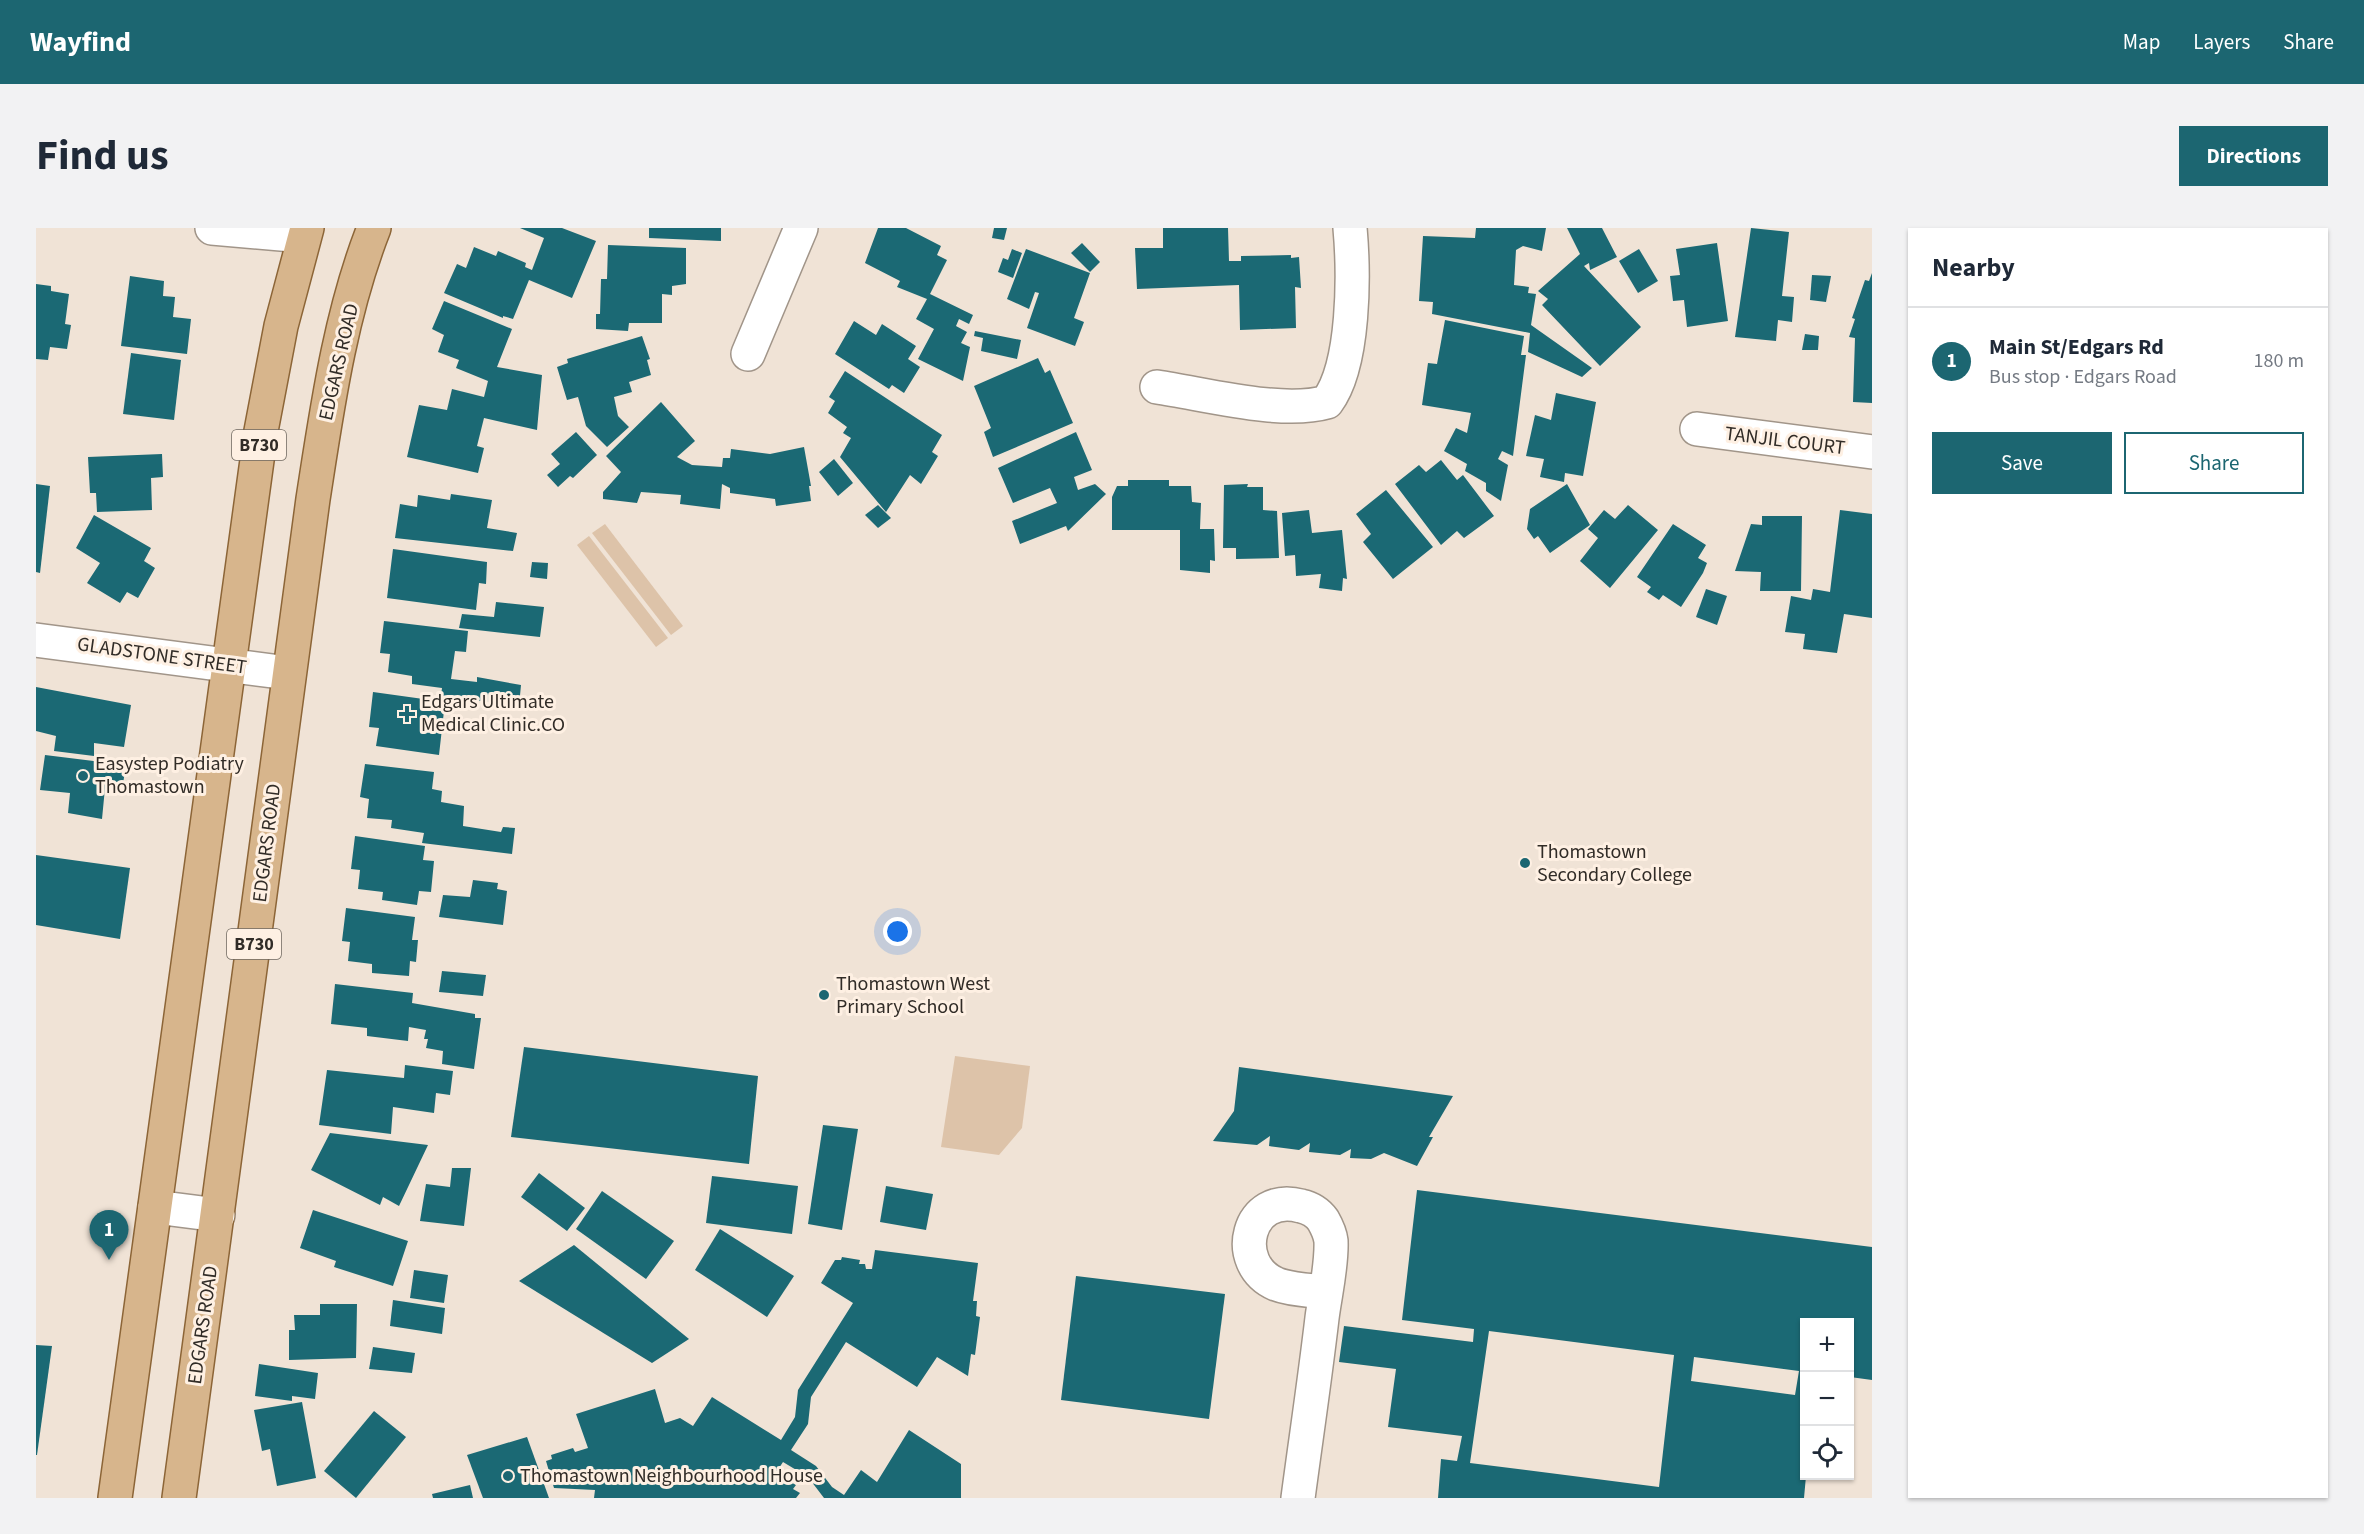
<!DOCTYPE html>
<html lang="en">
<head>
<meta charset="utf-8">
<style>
	:root { --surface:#fff; --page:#f2f2f3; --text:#1f2937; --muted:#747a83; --line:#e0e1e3; --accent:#1c6671 }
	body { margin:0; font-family:"Source Sans 3",sans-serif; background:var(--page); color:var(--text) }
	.controls { position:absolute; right:18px; bottom:18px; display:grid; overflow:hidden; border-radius:0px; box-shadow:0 2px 4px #0004 }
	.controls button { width:54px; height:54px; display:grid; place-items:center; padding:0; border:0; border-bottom:2px solid var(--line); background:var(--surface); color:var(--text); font:30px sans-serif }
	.you { position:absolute; left:862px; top:704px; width:21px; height:21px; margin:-15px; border:4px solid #fff; border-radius:50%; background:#1a73e8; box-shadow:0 0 0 9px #1a73e833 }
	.badge { display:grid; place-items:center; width:39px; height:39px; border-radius:50%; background:var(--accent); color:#fff; font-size:20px; font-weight:700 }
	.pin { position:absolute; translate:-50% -50px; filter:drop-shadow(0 2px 3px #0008) }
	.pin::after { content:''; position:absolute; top:32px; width:21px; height:18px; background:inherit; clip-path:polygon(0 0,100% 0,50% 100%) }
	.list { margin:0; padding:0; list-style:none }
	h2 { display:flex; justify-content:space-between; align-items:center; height:78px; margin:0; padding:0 24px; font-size:26px }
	h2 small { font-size:20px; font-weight:400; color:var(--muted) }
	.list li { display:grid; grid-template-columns:39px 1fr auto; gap:18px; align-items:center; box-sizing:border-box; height:108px; padding:0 24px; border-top:2px solid var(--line) }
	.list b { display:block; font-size:22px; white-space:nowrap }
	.list p { margin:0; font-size:20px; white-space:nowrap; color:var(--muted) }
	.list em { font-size:20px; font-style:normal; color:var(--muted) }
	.actions { display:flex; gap:12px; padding:18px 24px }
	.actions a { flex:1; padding:14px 0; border:2px solid var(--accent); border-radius:0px; text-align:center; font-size:21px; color:var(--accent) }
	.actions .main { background:var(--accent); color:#fff }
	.icon { flex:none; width:33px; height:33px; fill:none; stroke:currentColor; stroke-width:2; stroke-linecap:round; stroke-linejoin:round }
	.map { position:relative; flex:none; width:1836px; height:1270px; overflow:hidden; border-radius:0px }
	header { display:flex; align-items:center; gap:36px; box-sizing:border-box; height:84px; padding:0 30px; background:var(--accent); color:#fff }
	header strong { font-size:28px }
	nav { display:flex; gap:33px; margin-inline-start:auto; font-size:21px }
	.intro { display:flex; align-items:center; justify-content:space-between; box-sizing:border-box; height:144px; padding:0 36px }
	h1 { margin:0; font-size:42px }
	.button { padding:15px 27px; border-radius:0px; background:var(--accent); color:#fff; font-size:21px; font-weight:700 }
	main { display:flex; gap:36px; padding:0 36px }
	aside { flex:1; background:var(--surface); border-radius:0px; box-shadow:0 2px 4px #0004 }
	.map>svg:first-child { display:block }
	.green { fill:#ddc3a9 }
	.building { fill:#1b6974; fill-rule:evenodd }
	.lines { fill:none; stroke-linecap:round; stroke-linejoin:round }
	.minor-casing { stroke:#a19589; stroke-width:36 }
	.major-casing { stroke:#8c6537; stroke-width:36 }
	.minor { stroke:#fff; stroke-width:33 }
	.major { stroke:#d7b58c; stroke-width:33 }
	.poi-dot { fill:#1c6671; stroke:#fef0e3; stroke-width:2 }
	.labels { text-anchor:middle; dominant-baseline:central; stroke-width:6; stroke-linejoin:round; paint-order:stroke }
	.shield { fill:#fef0e3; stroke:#6e675f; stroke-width:1.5 }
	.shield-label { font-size:18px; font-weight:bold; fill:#312c27 }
	.street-label { font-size:20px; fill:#312c27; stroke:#fef0e3 }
	.poi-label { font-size:20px; fill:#312c27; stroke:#fef0e3; text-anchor:start }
</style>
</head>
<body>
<header>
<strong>Wayfind</strong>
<nav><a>Map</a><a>Layers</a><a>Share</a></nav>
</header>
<div class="intro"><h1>Find us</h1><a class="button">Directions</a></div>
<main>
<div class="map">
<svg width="1836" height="1270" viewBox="0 0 1836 1270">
	<rect width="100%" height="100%" fill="#f0e3d6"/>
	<g class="green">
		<polygon points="569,296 647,398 635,407 556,305"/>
		<polygon points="553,308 632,410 620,419 541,317"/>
		<polygon points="919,828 994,838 986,900 963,927 905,919"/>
	</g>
	<g class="building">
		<polygon points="484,0 526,0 560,13 536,70 493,52 477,91 467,88 467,90 408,65 421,36 430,40 438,19 460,28 462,23 490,35 489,39 496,42 508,10"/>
		<polygon points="613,0 685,0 685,13 613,10"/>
		<polygon points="842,0 870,0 905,18 901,27 911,32 894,66 937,87 933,96 923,91 920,98 931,104 925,115 934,119 927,153 882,131 898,101 880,91 891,71 861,59 864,53 829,35"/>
		<polygon points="958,0 971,0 968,12 956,10"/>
		<polygon points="1127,0 1192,0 1193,33 1205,33 1205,28 1255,27 1255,30 1263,29 1265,60 1259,59 1260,100 1204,102 1203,57 1101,61 1099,20 1127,20"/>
		<polygon points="1440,0 1510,0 1506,23 1487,18 1480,22 1478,57 1493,59 1492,65 1500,66 1495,97 1556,140 1546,149 1492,124 1494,105 1396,86 1397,74 1383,73 1387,8 1439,10"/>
		<polygon points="1531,0 1566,0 1581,29 1554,42 1553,35 1548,38 1605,99 1564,138 1506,77 1512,71 1502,63 1544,26"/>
		<polygon points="1715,0 1753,4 1746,68 1758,69 1756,94 1742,92 1740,113 1699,109"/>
		<polygon points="1046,15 1064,34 1054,44 1035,25"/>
		<polygon points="1681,15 1692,93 1651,99 1648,72 1637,73 1634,48 1644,47 1640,21"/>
		<polygon points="572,17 650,20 650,56 636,58 636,67 626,66 626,95 593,95 592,103 560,101 560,86 564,86 565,51 571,51"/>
		<polygon points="976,21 986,25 977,50 962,44 967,30 972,32"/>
		<polygon points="990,21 1054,45 1038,90 1048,94 1039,118 991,100 1003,65 999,64 993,81 971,71"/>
		<polygon points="1603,21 1622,53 1602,65 1583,33"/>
		<polygon points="1836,45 1836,175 1817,174 1819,110 1813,109 1819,91 1816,90 1829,52 1833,53"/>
		<polygon points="1776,47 1795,48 1790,74 1774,72"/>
		<polygon points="94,48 128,53 127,68 139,69 137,89 155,91 151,126 85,118"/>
		<polygon points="0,56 15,58 15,63 33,66 29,96 35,97 31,121 14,119 12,132 0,131"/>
		<polygon points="408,73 476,101 461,139 506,147 501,202 448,190 441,218 448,220 442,245 371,229 383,177 411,182 416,161 448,169 452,153 420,140 423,132 402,124 408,107 396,101"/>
		<polygon points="1409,92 1488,108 1485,127 1490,127 1477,228 1466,223 1462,231 1472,237 1465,273 1450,263 1450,255 1429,243 1431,236 1408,223 1420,200 1431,205 1435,185 1386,177 1392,135 1401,136"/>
		<polygon points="818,93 840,107 846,96 880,118 872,131 884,139 868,165 856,157 853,161 799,126"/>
		<polygon points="939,103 985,112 981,131 945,123 947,110 938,108"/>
		<polygon points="1769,106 1783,108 1782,122 1766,122"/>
		<polygon points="606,108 614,131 611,132 615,147 593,154 596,164 578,169 582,188 593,199 571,219 550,198 542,169 531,172 521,139 532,135 531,131"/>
		<polygon points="95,125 145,132 138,192 87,186"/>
		<polygon points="1002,130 1009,145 1014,142 1037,195 957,229 948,204 955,200 938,158"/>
		<polygon points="809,143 906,207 896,224 902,228 885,256 874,247 850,284 804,229 815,210 807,205 811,199 792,185 799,173 793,169"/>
		<polygon points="1520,165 1560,174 1547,248 1529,245 1528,254 1504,249 1508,231 1490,228 1499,187 1515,192"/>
		<polygon points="625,174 659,213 641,229 656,237 686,239 687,230 694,230 695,221 734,226 768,219 775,258 773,258 775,273 740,278 739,271 694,265 694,260 686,256 684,281 644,276 645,267 605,264 601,275 567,271 567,264 585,244 570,228"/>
		<polygon points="540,204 561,227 537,250 534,248 522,259 511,247 524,236 515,226"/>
		<polygon points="1040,204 1056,242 1038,249 1042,262 1059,256 1070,266 1032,303 1030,298 984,316 976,293 1021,275 1014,260 977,275 962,240"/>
		<polygon points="126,226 127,249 115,250 116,282 61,284 60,265 54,265 52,229"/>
		<polygon points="798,231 817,255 802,268 783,244"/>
		<polygon points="1405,232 1421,252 1427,247 1458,288 1428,310 1421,303 1405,317 1359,256 1383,237 1390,244"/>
		<polygon points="1092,252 1133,252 1133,258 1155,258 1156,274 1165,275 1164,301 1178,301 1179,333 1174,332 1174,345 1144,342 1144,302 1076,302 1076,269 1081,258 1092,258"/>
		<polygon points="0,256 14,258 4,345 0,344"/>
		<polygon points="1212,256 1211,259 1227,259 1227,282 1241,283 1243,330 1200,331 1200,320 1187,320 1188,257"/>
		<polygon points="1531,256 1554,297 1514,325 1502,308 1498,311 1491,301 1494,281"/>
		<polygon points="1350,262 1397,319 1357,351 1327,314 1335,306 1320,286"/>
		<polygon points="415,266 456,272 451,300 481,305 477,323 359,310 364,276 381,279 382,267 414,272"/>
		<polygon points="842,277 855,290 842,300 829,287"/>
		<polygon points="1592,277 1622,302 1574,360 1544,333 1562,310 1552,301 1568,282 1579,291"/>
		<polygon points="1273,282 1276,305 1306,302 1311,351 1307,350 1306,363 1283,360 1285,346 1260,348 1259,327 1249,328 1246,285"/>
		<polygon points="1804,282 1836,286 1836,390 1808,386 1801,425 1767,421 1769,406 1749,404 1755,368 1775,372 1777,361 1794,364"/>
		<polygon points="58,287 115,320 108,333 119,340 102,370 91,364 84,375 51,355 64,335 40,320"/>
		<polygon points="1726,288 1766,288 1765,363 1724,363 1725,344 1699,343 1715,296 1726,297"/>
		<polygon points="1637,296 1670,317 1662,330 1671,335 1667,345 1645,379 1627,367 1623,372 1611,364 1615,359 1601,349"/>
		<polygon points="357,321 451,334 450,356 443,355 440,382 351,370"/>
		<polygon points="496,334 512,335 511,351 494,349"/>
		<polygon points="1670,361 1691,368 1681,397 1660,389"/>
		<polygon points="460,374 508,379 504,409 423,400 426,386 458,389"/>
		<polygon points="348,393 432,403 430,424 419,423 415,451 441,454 441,449 485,457 483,478 405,468 406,460 376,456 376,448 352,444 354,426 344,425"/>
		<polygon points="0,459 95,477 88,519 58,515 58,528 18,523 20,508 0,503"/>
		<polygon points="337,464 409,474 403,527 340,518 343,500 333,499"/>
		<polygon points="9,527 90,537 86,562 69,560 66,591 32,585 34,565 4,562"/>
		<polygon points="329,536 398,544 396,561 406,563 405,574 428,578 427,598 465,604 467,599 479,600 476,626 386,615 388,605 355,600 356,592 331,590 333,571 324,569"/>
		<polygon points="319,608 389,618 387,632 398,633 395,664 383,663 381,677 346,672 347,664 322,661 324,642 315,641"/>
		<polygon points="0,627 94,640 84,711 0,697"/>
		<polygon points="437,652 462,655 461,661 471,663 467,697 403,689 407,667 434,669"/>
		<polygon points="310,680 379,689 376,712 382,712 380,734 374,733 373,748 336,745 336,736 312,733 314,714 306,713"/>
		<polygon points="406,743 450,747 447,768 403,764"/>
		<polygon points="299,756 377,765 376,775 439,786 439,790 445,790 438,841 406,836 407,823 390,820 392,811 388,811 390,802 373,799 372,813 331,808 331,800 295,796"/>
		<polygon points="488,819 722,848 713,936 475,909"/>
		<polygon points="369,837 417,843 414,867 400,865 398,885 357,879 355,906 283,897 291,842 368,850"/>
		<polygon points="1203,839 1417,868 1393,909 1397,909 1381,938 1348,925 1335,931 1314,930 1315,921 1304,927 1273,924 1274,915 1263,922 1233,918 1234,908 1221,917 1177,913 1198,883"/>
		<polygon points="787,897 822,901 806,1002 772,996"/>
		<polygon points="294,905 392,917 363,978 347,969 344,977 275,942"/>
		<polygon points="416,940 435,940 428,998 384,993 390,956 414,959"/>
		<polygon points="503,945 549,980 531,1003 485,969"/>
		<polygon points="676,948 762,958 756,1006 670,995"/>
		<polygon points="850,958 897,966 890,1002 844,994"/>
		<path d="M 1381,962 L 1836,1019 L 1836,1152 L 1814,1149 L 1814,1094 L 1768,1094 L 1770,1248 L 1768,1270 L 1402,1270 L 1405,1231 L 1421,1233 L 1426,1208 L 1352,1199 L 1360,1141 L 1303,1134 L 1308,1098 L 1437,1114 L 1438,1101 L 1366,1092 ZM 1453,1103 L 1638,1127 L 1623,1259 L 1434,1235 ZM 1658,1129 L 1763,1143 L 1759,1167 L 1655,1153 Z"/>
		<polygon points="566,963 638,1013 610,1051 540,1001"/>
		<polygon points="277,982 372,1013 357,1058 298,1039 300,1033 264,1020"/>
		<polygon points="684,1001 758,1048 731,1089 659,1042"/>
		<polygon points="538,1017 653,1111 616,1135 483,1053"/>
		<polygon points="839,1022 942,1035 937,1073 941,1073 940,1088 944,1089 939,1127 935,1126 932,1148 901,1129 881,1159 810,1114 775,1169 772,1196 755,1222 780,1238 796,1259 808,1267 825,1242 841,1254 873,1202 925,1236 925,1270 788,1270 772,1249 747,1234 739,1246 760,1257 757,1261 764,1265 760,1270 558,1270 559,1262 518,1260 510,1233 516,1231 515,1227 537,1220 539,1224 552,1220 540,1186 619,1161 629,1195 644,1190 657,1198 676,1169 745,1212 759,1189 762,1162 817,1075 785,1055 799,1032 805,1032 806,1029 824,1032 823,1036 829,1036 830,1041 836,1041"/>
		<polygon points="378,1042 412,1047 408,1075 374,1070"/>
		<polygon points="1040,1048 1189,1066 1173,1191 1025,1172"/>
		<polygon points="357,1072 409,1080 406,1106 354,1098"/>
		<polygon points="284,1076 321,1076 320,1130 253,1132 253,1102 259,1102 258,1087 284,1087"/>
		<polygon points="0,1117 16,1118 1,1227 0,1227"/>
		<polygon points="337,1119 379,1125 376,1145 333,1141"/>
		<polygon points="223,1136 282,1145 279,1171 256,1168 256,1173 219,1168"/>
		<polygon points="266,1174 280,1250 241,1258 234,1221 226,1223 218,1182"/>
		<polygon points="338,1183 370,1209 320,1270 288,1243"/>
		<polygon points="491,1209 513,1270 447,1270 431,1227"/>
		<polygon points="434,1257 437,1270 397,1270 396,1266"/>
	</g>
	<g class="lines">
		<g class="minor-casing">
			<g id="minor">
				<polyline points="176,0 268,8"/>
				<polyline points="712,126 765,0"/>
				<path d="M 1121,159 C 1169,166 1246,187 1291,174 C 1319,137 1318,45 1314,0"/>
				<polyline points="1661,201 1836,224"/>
				<polyline points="0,412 252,445"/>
				<polyline points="119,979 182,987"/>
				<path d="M 1262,1270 C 1270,1210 1279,1150 1286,1090 C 1289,1066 1296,1038 1295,1013 C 1294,1005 1291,999 1287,992 C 1282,985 1274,980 1265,978 C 1211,963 1194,1036 1240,1056 C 1255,1062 1273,1062 1289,1064"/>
			</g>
		</g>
		<g class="major-casing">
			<g id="major">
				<polyline points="79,1270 225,203 245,98 271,0"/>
				<path d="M 143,1270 L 277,271 C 291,181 304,86 338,0"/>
			</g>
		</g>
		<use href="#minor" class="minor"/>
		<use href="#major" class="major"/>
	</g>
	<g class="poi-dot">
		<path d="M368 477h6v6h6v6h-6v6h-6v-6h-6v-6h6z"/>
		<circle cx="47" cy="548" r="6"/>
		<circle cx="1489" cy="635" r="6"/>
		<circle cx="788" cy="767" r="6"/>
		<circle cx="472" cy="1248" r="6"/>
	</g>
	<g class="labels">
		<g class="shield">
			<rect x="196" y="202" width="54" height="30" rx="4.5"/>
			<rect x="191" y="701" width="54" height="30" rx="4.5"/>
		</g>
		<g class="shield-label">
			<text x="223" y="217">B730</text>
			<text x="218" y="716">B730</text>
		</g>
		<g class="street-label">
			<text transform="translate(303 134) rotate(-77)">EDGARS ROAD</text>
			<text transform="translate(1749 213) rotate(7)">TANJIL COURT</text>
			<text transform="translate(126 428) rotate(8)">GLADSTONE STREET</text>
			<text transform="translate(231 615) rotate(-83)">EDGARS ROAD</text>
			<text transform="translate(167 1097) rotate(-82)">EDGARS ROAD</text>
		</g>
		<g class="poi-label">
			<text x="385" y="474">Edgars Ultimate<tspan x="385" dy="23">Medical Clinic.CO</tspan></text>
			<text x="59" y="536">Easystep Podiatry<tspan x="59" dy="23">Thomastown</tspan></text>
			<text x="1501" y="624">Thomastown<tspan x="1501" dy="23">Secondary College</tspan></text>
			<text x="800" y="756">Thomastown West<tspan x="800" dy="23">Primary School</tspan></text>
			<text x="484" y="1248">Thomastown Neighbourhood House</text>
		</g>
	</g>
</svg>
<div class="controls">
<button>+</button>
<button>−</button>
<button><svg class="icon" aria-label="locate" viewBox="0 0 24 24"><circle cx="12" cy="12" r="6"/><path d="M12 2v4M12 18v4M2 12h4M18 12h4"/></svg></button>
</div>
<div class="you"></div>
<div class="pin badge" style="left:73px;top:1032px">1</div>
</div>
<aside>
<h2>Nearby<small></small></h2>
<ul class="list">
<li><span class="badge">1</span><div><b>Main St/Edgars Rd</b><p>Bus stop · Edgars Road</p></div><em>180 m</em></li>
</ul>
<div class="actions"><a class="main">Save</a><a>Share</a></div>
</aside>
</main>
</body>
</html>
